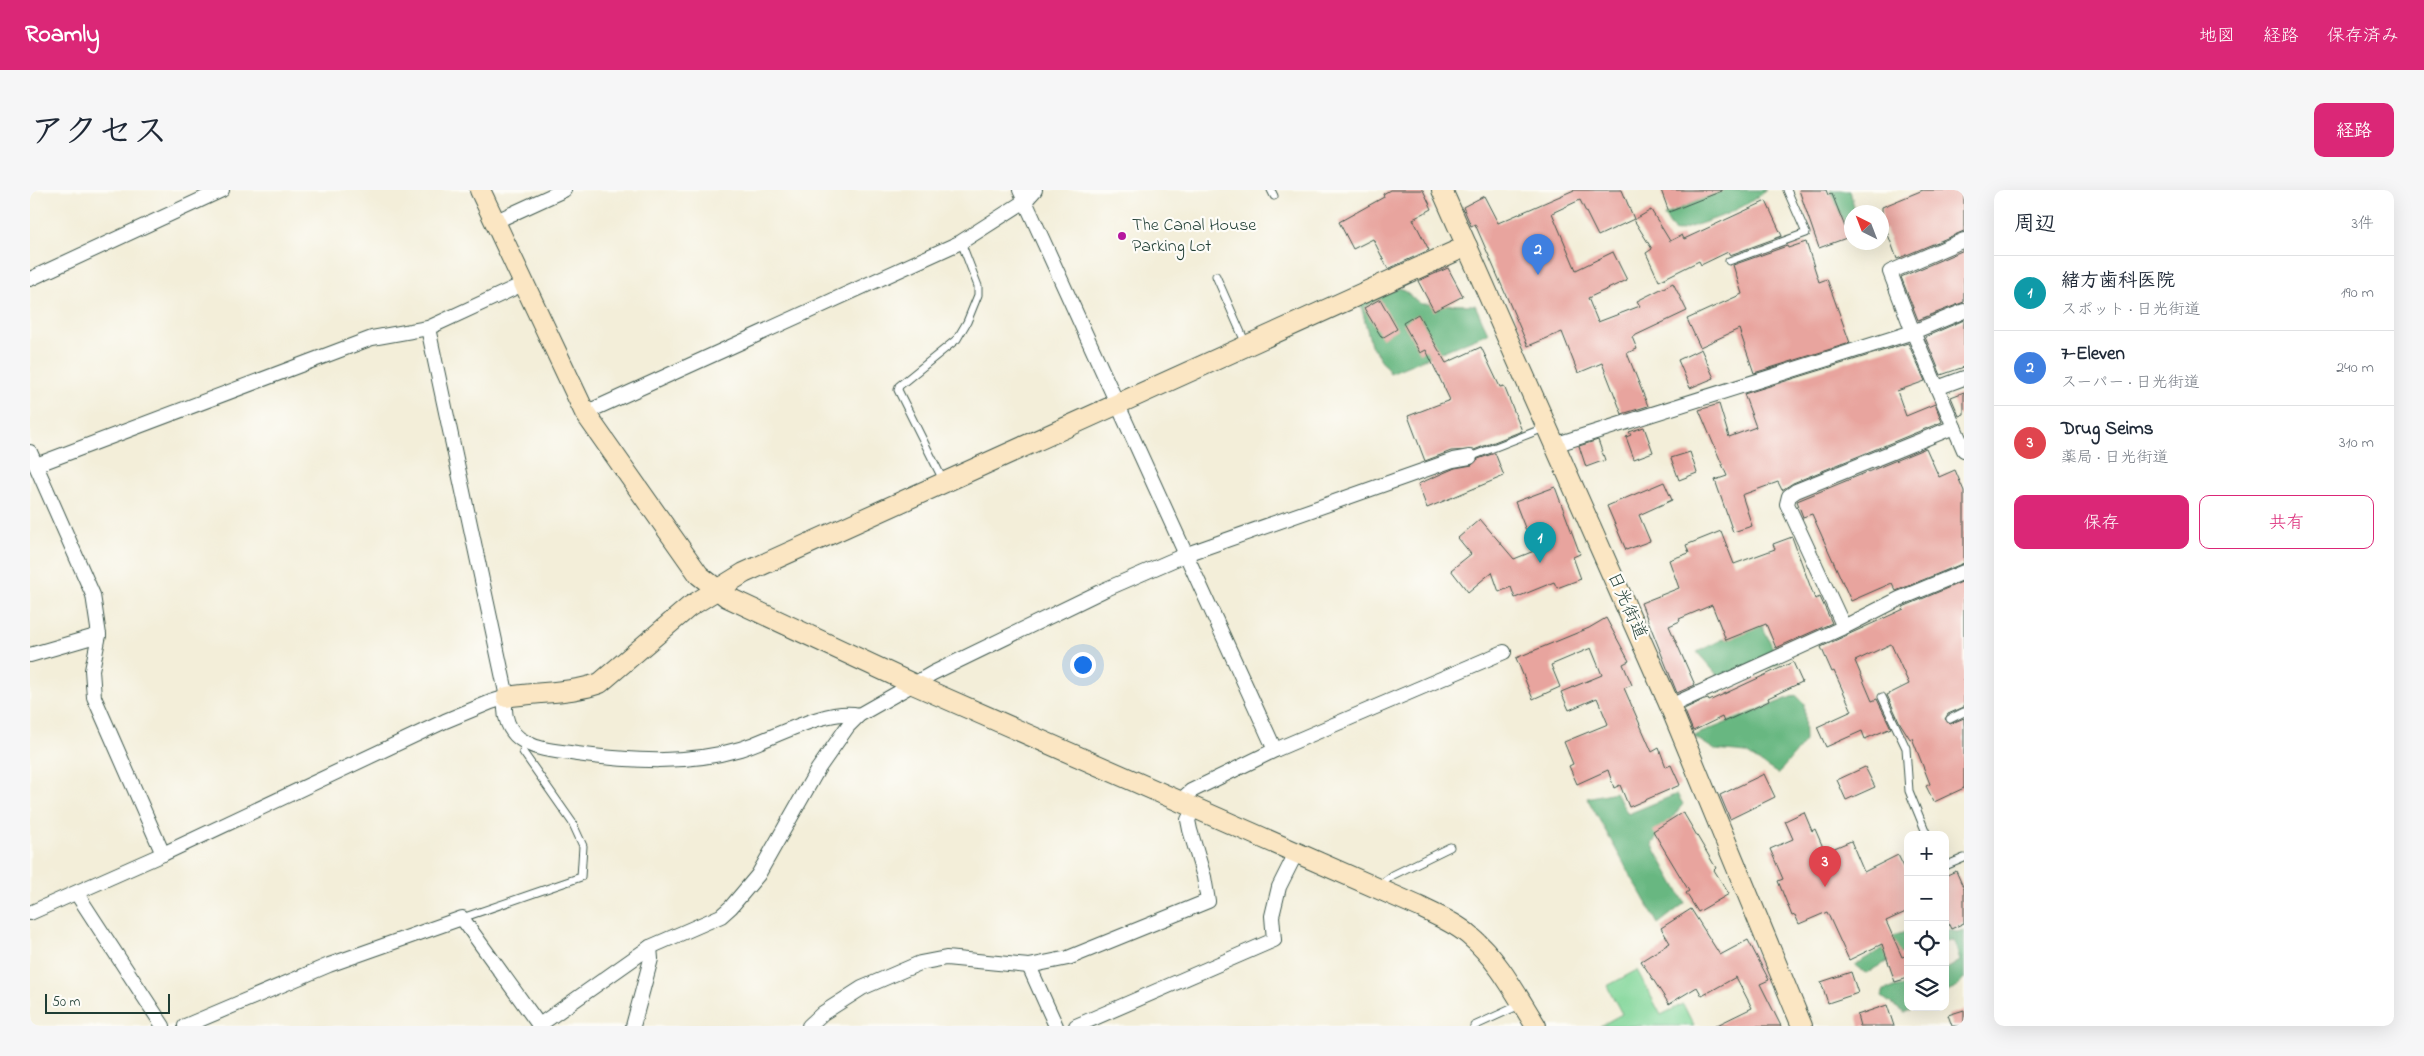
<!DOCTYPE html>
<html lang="ja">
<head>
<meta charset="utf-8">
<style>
	:root { --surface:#fff; --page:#f6f6f7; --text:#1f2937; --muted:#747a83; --line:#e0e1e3; --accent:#db2777 }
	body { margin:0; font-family:"Indie Flower","Klee One",sans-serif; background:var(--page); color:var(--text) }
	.controls { position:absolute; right:15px; bottom:15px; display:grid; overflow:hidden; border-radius:10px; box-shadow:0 5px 20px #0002 }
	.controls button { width:45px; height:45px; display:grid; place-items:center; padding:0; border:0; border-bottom:1px solid var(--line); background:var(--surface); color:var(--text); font:25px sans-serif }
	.compass { position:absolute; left:1814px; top:15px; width:45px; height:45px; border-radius:50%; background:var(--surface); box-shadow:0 5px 20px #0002; rotate:318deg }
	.scale { position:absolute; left:15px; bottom:12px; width:125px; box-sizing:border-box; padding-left:5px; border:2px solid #1f3d34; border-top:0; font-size:14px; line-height:18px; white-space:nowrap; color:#1f3d34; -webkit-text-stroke:4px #fdfcf7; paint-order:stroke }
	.you { position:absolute; left:1052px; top:474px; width:18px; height:18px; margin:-12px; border:4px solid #fff; border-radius:50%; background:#1a73e8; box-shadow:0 0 0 8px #1a73e833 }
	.badge { display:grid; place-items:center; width:32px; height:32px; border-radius:50%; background:var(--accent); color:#fff; font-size:16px; font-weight:700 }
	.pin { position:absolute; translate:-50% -41px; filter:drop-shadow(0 1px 2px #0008) }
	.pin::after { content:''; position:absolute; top:26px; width:18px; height:15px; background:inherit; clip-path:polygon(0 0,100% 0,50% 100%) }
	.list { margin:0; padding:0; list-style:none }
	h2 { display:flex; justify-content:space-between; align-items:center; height:65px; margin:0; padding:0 20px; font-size:21px }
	h2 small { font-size:16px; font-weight:400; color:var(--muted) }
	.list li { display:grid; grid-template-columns:32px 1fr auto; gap:15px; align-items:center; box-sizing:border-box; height:75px; padding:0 20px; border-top:1px solid var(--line) }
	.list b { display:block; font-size:19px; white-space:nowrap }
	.list p { margin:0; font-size:16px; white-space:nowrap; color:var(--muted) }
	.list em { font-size:16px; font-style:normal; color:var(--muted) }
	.actions { display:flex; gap:10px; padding:15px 20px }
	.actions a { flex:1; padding:11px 0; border:1px solid var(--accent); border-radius:10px; text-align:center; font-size:18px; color:var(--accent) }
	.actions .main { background:var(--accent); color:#fff }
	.icon { flex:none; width:28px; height:28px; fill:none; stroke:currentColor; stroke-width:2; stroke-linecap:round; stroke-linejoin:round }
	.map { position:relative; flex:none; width:1934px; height:836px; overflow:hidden; border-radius:10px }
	header { display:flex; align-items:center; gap:30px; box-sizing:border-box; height:70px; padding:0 25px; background:var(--accent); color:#fff }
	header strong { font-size:24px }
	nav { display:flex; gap:28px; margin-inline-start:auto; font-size:18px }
	.intro { display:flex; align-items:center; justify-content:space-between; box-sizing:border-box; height:120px; padding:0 30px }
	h1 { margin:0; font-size:35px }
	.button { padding:12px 22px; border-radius:10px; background:var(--accent); color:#fff; font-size:18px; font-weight:700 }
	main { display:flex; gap:30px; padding:0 30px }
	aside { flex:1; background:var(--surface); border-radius:10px; box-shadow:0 5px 20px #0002 }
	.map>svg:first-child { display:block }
	.green { fill:#81d699; stroke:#508a66 }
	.forest { fill:#68b781; stroke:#447a5a }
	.building { fill:#e8a49e }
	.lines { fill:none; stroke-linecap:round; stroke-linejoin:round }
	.lane-casing { stroke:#3f584d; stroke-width:9 }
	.street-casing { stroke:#3f584d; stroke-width:16 }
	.secondary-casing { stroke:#3f584d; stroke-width:22 }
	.lane { stroke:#fff; stroke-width:7 }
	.street { stroke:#fff; stroke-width:14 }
	.secondary { stroke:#fbe6c3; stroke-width:20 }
	.poi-dot { fill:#b5179e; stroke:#fdfcf7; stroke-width:2 }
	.labels { text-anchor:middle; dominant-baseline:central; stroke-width:4.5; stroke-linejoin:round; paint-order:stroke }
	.poi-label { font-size:18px; fill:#1f3d34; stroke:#fdfcf7; text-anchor:start }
	.street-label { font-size:18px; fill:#1f3d34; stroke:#fdfcf7 }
</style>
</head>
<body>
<header>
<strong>Roamly</strong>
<nav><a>地図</a><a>経路</a><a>保存済み</a></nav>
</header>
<div class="intro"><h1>アクセス</h1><a class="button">経路</a></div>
<main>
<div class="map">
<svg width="1934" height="836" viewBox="0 0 1934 836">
	<rect width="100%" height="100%" fill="#fdfcf7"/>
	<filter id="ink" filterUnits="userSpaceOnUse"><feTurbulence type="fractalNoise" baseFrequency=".02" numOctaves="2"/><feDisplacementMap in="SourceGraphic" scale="10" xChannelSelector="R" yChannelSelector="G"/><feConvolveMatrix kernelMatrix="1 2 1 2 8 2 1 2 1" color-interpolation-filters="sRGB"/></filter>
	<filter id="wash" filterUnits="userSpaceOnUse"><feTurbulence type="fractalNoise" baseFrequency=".0096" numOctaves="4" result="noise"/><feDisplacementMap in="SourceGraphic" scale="20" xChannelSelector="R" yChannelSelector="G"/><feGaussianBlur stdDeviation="1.12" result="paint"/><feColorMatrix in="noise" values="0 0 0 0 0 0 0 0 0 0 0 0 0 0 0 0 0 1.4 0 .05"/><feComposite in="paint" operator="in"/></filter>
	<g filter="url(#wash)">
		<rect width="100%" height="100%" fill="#f3eed9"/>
		<polygon class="green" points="1607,780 1631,825 1653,814 1664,836 1570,836 1592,824 1577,796"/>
		<g class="forest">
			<path d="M 1671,0 L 1736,0 C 1710,23 1678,31 1645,42 L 1634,26 L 1671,9 Z"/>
			<polygon points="1800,0 1820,0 1825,22 1822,22 1821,32 1815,35"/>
			<polygon points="1370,98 1391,114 1445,115 1458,143 1360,183 1341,155 1330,112"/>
			<polygon points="1730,431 1750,473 1697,496 1667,462"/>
			<polygon points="1766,505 1774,513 1775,551 1748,584 1716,563 1685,560 1663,546"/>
			<polygon points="1585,602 1598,624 1647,604 1653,614 1622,654 1655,713 1628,734 1557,608"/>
			<polygon points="1915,739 1927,742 1934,740 1934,789 1926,798 1915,803 1915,780 1930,771 1924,751 1915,752"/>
			<polygon points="1878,741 1878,760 1836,783 1824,775 1852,759 1858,748"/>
			<polygon points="1878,795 1878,817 1886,817 1874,823 1852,807 1854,800"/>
		</g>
		<g id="blocks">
			<g class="building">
				<polygon points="1360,0 1393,0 1402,19 1383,29 1399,60 1358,79 1343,49 1323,59 1309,32 1354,7 1353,4"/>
				<polygon points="1544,0 1592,0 1604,29 1568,46 1550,10 1522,23 1546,80 1583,62 1597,90 1558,108 1568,132 1610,116 1607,111 1643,93 1657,121 1602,147 1607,159 1597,163 1618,216 1592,224 1572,173 1548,183 1532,142 1498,156 1445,34 1441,36 1433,17 1454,6 1468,33"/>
				<polygon points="1631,0 1692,0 1692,1 1639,22"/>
				<polygon points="1769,0 1796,0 1798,5 1802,4 1819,47 1789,58"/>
				<polygon points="1893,0 1934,0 1934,41 1867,69 1856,39 1852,40 1852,17"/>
				<polygon points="1736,11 1752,46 1700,65 1698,62 1671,75 1669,71 1629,91 1616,63 1622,59 1604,30 1621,20 1640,51 1652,45 1654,49"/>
				<polygon points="1776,52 1789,92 1797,89 1820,153 1724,183 1709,139 1670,157 1657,129 1712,104 1703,75 1757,56 1758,58"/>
				<polygon points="1934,60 1934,112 1888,130 1871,87"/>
				<polygon points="1418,78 1433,106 1404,121 1388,91"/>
				<polygon points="1350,109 1367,139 1352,148 1334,118"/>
				<polygon points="1388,124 1416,173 1451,157 1470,197 1474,196 1492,241 1444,260 1421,261 1395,271 1378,226 1420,210 1396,160 1390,163 1373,133"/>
				<polygon points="1934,130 1934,177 1911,185 1895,147"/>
				<polygon points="1878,153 1895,191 1867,201 1876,226 1905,214 1912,232 1763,293 1752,300 1748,292 1712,305 1722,336 1703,342 1685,290 1697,286 1669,220 1689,214 1699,247 1726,237 1714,204"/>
				<polygon points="1671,159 1684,188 1660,198 1648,170"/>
				<polygon points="1934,202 1934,224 1929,226 1921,207"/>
				<polygon points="1614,237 1623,262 1604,269 1596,247 1601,245 1599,242"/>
				<polygon points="1568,250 1575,270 1556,277 1549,256"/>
				<polygon points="1896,258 1909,287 1925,280 1934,301 1934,373 1866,401 1862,393 1821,411 1782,324 1773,327 1767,311"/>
				<polygon points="1660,262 1667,283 1649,290 1641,268"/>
				<polygon points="1465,263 1474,286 1397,318 1388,294 1425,278 1442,275 1448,269"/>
				<polygon points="1634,292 1642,310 1609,325 1620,351 1596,360 1577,316"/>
				<polygon points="1525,297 1550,364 1543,367 1551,389 1527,398 1524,392 1485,408 1481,397 1469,402 1462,382 1438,402 1421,380 1441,364 1428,348 1450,329 1484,369 1504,361 1485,312"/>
				<polygon points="1691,341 1704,374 1745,359 1743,354 1762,347 1785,409 1790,407 1802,433 1746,458 1736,434 1696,450 1682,415 1649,429 1650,431 1639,436 1665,495 1647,503 1611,413 1649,398 1639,370 1659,363 1656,355"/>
				<polygon points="1934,391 1934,517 1918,524 1915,529 1920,534 1934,528 1934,598 1904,612 1896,596 1900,594 1882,548 1880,549 1870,533 1857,505 1879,494 1861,454 1825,471 1842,511 1847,509 1861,538 1835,549 1832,541 1796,557 1787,537 1822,521 1804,481 1802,482 1791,457 1874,419 1873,417"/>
				<polygon points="1576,428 1599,471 1593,474 1602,495 1594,498 1622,562 1629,558 1636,577 1641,575 1650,595 1599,617 1590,595 1584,598 1578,580 1547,594 1539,576 1543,574 1534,552 1578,534 1567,508 1539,520 1531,502 1572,485 1561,458 1521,475 1530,497 1503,509 1486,468 1559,438"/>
				<polygon points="1763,472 1772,492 1738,508 1739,511 1694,532 1692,527 1663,541 1654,519 1671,511 1678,509 1679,511"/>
				<polygon points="1835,577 1845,597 1816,610 1807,590"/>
				<polygon points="1734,584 1745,607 1700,629 1690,605"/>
				<polygon points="1653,622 1686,678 1684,680 1699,704 1668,722 1656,703 1659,701 1623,641"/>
				<polygon points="1774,622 1782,641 1785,639 1795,662 1821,651 1834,682 1868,665 1878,685 1878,721 1856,731 1872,767 1878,765 1878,788 1865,792 1852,754 1819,770 1797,722 1769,734 1765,725 1762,726 1748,691 1753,689 1740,659 1763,649 1755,631"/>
				<polygon points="1926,681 1934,699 1934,733 1921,739 1915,727 1915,686"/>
				<polygon points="1661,719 1690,765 1718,750 1739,790 1730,794 1751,836 1685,836 1722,818 1706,787 1672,806 1667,797 1639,814 1611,771 1640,753 1631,738"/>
				<polygon points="1821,782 1828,803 1798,813 1791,792"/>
				<polygon points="1857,815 1864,836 1830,836 1827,825"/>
				<polygon points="1934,820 1934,836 1922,836 1918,825"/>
			</g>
		</g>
	</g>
	<g filter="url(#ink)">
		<use href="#blocks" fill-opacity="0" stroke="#3f584d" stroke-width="1"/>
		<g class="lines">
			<g class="lane-casing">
				<g id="lane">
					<polyline points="1241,0 1244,6"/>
					<polyline points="1699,71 1776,43 1757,0"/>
					<polyline points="1186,86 1216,154"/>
					<polyline points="1440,267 1514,238"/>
					<polyline points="914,292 868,200 869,196 927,149 937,132 948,105 948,96 931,52"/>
					<polyline points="1852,507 1876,558 1879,601 1897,645"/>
					<polyline points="1920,529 1934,522"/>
					<polyline points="1915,676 1934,668"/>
					<polyline points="1351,699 1355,691 1363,685 1420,657"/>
					<polyline points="432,728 551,687 553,656 542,632 493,562"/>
					<polyline points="1444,836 1492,814"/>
				</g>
			</g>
			<g class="street-casing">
				<g id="street">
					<polyline points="1005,0 995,11 1245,560"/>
					<polyline points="464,32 534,0"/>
					<polyline points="1934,50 1860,82 1883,142 1934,260"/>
					<polyline points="0,89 192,0"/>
					<path d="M 398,138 L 477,507 C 471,524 479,544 495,552 C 511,561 529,561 547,564 C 601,571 656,575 710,559 C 742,549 797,517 829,525"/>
					<polyline points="1907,198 1934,188"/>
					<polyline points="555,223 931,52 995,11 990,0"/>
					<polyline points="1524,255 1883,142 1934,121"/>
					<polyline points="0,262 63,405 69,445 62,480 64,507 133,664"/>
					<polyline points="6,275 342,148 398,138 493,94"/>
					<polyline points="1814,437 1757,314 1759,306 1766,301 1924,237"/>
					<polyline points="0,465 69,445"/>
					<polyline points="1640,516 1814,437 1869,409 1934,382"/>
					<polyline points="1150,611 1161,601 1245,560 1474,462"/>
					<polyline points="47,704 133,836"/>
					<polyline points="0,723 133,664 415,531 461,512 477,507"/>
					<polyline points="999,776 1026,836"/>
					<polyline points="155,836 299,775 432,728 509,835"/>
					<polyline points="508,836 620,757 691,726 701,717 728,685 788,579 818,536 829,525 903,483 1074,400 1157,364 1423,270 1440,267"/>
					<polyline points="603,836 621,769 620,757"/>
					<polyline points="779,836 793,823 832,798 890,773 916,768 999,776 1038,768 1178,711 1174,687 1160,640 1158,630 1164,618"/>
					<polyline points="1046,836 1244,750 1242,726 1249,697 1266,663"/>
				</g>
			</g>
			<g class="secondary-casing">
				<g id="secondary">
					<path d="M 450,0 L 555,223 L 669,385 L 697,407 L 883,494 L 1390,717 C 1407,726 1426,733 1440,746 C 1468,769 1487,806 1506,836"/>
					<polyline points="1412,0 1640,516 1772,836"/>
					<path d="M 477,507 C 506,502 544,503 570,493 L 659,417 L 714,383 L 1437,56"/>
				</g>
			</g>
			<use href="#lane" class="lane"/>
			<use href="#street" class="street"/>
			<use href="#secondary" class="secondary"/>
		</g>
	</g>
	<circle class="poi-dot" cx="1092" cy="46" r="5"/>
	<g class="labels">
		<g class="poi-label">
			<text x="1102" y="36">The Canal House<tspan x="1102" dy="21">Parking Lot</tspan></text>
		</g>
		<g class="street-label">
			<text transform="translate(1596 416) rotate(66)">日光街道</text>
		</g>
	</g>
</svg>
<div class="controls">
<button>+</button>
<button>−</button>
<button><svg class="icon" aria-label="locate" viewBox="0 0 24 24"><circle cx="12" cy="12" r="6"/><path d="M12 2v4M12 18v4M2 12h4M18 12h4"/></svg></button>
<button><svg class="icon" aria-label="layers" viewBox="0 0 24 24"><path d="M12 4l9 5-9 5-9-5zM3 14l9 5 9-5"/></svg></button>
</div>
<svg class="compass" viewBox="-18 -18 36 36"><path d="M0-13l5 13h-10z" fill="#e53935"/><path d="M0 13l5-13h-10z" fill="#747a83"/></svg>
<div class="scale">50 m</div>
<div class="you"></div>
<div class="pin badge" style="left:1510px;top:373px;background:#0f9aa8">1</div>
<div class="pin badge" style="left:1508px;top:85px;background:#3f7fe0">2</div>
<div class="pin badge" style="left:1795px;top:697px;background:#e0444e">3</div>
</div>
<aside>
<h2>周辺<small>3件</small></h2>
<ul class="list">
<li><span class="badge" style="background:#0f9aa8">1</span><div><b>緒方歯科医院</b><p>スポット · 日光街道</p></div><em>190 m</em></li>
<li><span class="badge" style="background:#3f7fe0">2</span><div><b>7-Eleven</b><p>スーパー · 日光街道</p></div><em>240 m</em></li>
<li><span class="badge" style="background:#e0444e">3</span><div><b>Drug Seims</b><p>薬局 · 日光街道</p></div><em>310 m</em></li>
</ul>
<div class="actions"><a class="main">保存</a><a>共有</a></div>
</aside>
</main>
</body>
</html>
